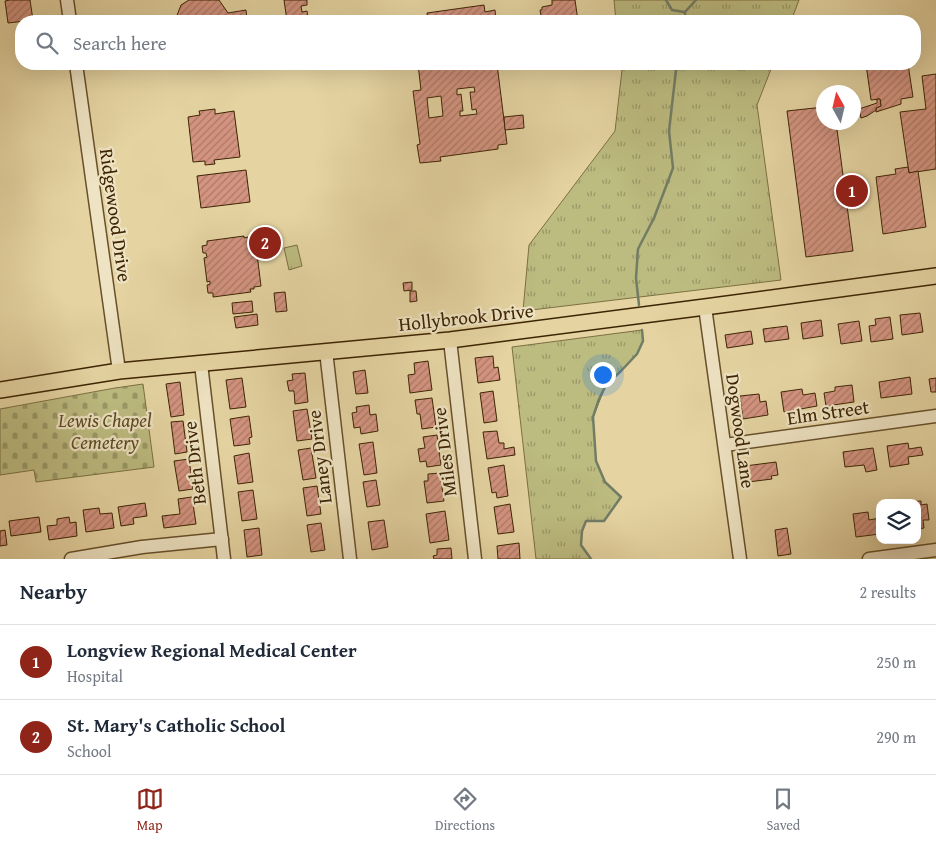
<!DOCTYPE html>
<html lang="en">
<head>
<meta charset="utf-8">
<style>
	:root { --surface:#fff; --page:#f6f6f7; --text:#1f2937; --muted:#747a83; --line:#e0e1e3; --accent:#8f2418 }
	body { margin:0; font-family:"Gentium Book Plus",serif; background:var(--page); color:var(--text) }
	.controls { position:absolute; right:15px; bottom:15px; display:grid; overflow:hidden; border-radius:10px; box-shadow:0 5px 20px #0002 }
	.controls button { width:45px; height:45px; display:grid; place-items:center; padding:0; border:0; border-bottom:1px solid var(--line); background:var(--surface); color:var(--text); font:25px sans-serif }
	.compass { position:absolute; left:816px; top:85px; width:45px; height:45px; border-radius:50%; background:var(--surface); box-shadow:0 5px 20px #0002; rotate:352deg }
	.you { position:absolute; left:602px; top:374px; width:18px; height:18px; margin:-12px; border:4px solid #fff; border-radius:50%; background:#1a73e8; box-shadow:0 0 0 8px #1a73e833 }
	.badge { display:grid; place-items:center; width:32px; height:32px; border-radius:50%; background:var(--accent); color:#fff; font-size:16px; font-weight:700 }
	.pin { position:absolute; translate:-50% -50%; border:2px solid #fff; box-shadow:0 1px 5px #0006 }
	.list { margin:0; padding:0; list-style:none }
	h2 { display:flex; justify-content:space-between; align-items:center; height:65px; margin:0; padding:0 20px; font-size:21px }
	h2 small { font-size:16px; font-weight:400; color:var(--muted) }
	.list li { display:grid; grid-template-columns:32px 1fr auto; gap:15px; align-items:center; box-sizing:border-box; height:75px; padding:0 20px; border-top:1px solid var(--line) }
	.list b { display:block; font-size:19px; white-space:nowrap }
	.list p { margin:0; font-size:16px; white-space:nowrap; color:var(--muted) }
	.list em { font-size:16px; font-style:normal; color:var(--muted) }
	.icon { flex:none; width:28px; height:28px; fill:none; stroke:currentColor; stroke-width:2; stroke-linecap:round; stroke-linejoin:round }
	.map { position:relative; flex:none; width:936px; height:559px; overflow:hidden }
	.search { position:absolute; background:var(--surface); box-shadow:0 5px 20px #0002; left:15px; right:15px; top:15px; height:55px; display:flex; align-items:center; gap:12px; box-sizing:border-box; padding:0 18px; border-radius:20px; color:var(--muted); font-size:19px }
	.sheet { height:215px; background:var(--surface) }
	nav { display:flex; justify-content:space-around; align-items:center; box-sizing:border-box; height:70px; border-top:1px solid var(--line); background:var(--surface); font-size:14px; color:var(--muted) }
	nav a { display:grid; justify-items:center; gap:2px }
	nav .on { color:var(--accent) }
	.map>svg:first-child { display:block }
	.cemetery { fill:url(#cemetery-stones); stroke:#7c7042 }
	.park { fill:url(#park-tufts); stroke:#7c7042 }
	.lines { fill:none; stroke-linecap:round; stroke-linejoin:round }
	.stream { stroke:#727d65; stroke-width:2.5 }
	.building { fill:url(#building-hatch); stroke:#3d2403; fill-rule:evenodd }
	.minor-casing { stroke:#67502b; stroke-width:15 }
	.major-casing { stroke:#3d2403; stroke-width:18 }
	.minor { stroke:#eee3c3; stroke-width:12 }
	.major { stroke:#e5d4a2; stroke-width:15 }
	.labels { text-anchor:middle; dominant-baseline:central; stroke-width:4.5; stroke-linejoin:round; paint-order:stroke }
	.street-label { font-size:19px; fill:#3d2403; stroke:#eee3c3 }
	.park-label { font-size:19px; font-style:italic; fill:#5d4a22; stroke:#eee3c3 }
</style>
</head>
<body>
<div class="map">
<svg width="936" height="559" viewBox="0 0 936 559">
	<defs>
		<pattern id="cemetery-stones" width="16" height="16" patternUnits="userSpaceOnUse" patternTransform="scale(1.25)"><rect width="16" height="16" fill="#bcbb80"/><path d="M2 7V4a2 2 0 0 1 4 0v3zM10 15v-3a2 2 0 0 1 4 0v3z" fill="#9a9867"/></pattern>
		<pattern id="park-tufts" width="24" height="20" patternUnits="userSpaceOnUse" patternTransform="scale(1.25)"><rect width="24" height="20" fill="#bcbb80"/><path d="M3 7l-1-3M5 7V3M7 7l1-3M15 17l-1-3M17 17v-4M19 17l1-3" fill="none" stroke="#9a9867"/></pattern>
		<pattern id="building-hatch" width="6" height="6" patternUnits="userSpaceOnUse" patternTransform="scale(1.25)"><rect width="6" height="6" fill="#d49481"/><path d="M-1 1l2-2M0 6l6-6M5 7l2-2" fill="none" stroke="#ad7967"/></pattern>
	</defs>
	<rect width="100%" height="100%" fill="#e5d4a2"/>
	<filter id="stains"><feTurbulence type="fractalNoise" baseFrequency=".004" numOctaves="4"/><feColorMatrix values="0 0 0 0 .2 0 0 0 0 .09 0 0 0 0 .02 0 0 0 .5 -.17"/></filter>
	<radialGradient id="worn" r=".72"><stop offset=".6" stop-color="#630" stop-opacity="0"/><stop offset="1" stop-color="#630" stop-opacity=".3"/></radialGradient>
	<polygon class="cemetery" points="143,384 154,467 36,482 34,470 0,475 0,409 115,388"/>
	<g class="park">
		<polygon points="614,0 799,0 791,21 616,21"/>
		<polygon points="621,64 773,64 757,105 781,280 523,311 529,245 615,131 622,70"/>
		<polygon points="297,245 302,266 289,270 284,248"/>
		<polygon points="642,330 643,341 637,354 606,385 593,417 596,461 605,482 621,497 604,521 586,521 582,531 581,545 591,559 536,559 512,347"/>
	</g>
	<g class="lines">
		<g class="stream">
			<polyline points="666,0 672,10 684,12"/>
			<polyline points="685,21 685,12 696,0"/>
			<polyline points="639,305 636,278 638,249 654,218 673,168 669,131 676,70 674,64"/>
			<polyline points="591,559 581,545 582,531 586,521 604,521 621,497 605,482 596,461 593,417 599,399 606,385 621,371 637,354 643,341 642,330"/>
		</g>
	</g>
	<g class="building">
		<polygon points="10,0 30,0 33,20 8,23 5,1"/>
		<polygon points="189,0 219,0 228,13 246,10 247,21 176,21 176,18 181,5"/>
		<polygon points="284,0 307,0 307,5 301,6 302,12 307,11 308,19 302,20 302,21 287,21"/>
		<polygon points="552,0 575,0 578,21 542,21 540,10 542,10 542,7 552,5"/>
		<polygon points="484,5 485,12 495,10 496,21 428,21 427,13"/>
		<path d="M 418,64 L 497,64 L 507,144 L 498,145 L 498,149 L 440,157 L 441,161 L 420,163 L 417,145 L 420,144 L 413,91 L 421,90 ZM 474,87 L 475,92 L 470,92 L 472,110 L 476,109 L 477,114 L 460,116 L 460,111 L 463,111 L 461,94 L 457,95 L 457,89 ZM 441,96 L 443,116 L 429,118 L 427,98 Z"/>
		<polygon points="866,64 908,64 913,97 901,99 901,104 876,112 876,108 881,106 880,99 871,100"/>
		<polygon points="936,74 936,169 909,173 900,112 926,109 922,76"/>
		<polygon points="877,99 880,99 881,106 876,108 876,110 867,116 861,118 859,109 877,103"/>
		<polygon points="824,107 824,122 836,122 853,251 806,257 787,111"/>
		<polygon points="215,109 215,114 234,111 240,157 214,160 215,164 205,165 205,161 193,162 188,117 200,115 199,111"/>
		<polygon points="523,115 524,128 505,130 504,117"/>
		<polygon points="908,167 909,173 918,171 926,227 883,234 876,177 896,174 895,169"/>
		<polygon points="246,170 250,202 201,208 197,176"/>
		<polygon points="244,236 244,238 248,237 248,239 255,238 261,286 254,287 254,289 250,289 251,292 213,297 213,293 208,293 207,285 210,284 210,281 207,282 204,258 207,257 206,253 203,253 202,246 207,245 207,241"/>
		<polygon points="412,282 412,290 404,291 403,283"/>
		<polygon points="410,291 416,291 417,301 410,302"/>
		<polygon points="285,292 287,311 276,312 274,293"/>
		<polygon points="252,301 253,312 233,314 232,303"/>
		<polygon points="920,313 923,332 902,335 900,315"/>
		<polygon points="257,314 258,325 236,328 234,317"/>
		<polygon points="890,317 893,339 871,342 869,326 876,325 875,319"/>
		<polygon points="821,320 823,336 803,339 801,323"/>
		<polygon points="859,321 862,341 841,344 838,324"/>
		<polygon points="787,326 789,339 765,342 763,329"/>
		<polygon points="751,331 753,344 727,348 725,335"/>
		<polygon points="493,356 494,368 498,367 500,380 478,383 475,358"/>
		<polygon points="428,361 432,390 410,393 408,375 415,374 414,363"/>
		<polygon points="365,370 368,393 356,394 353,372"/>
		<polygon points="305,373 308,402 295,404 294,391 289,391 287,381 293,380 292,374"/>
		<polygon points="910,377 912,394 881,398 879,382"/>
		<polygon points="242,378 246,407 230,409 226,380"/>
		<polygon points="936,378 936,392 931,392 929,379"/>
		<polygon points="180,382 184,415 171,417 166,384"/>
		<polygon points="852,385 854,402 826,406 824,393 835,391 835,387"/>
		<polygon points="802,389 803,395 815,393 817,406 784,412 781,392"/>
		<polygon points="493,391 497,421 484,423 480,393"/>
		<polygon points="759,394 760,402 766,401 768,415 743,419 740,396"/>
		<polygon points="432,398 436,427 422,429 420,414 417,414 415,400"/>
		<polygon points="369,405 370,415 376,414 378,431 361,434 360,427 354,428 352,413 357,412 356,407"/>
		<polygon points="307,409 312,439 297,441 293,411"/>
		<polygon points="249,416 252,437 249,438 250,444 234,446 230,419"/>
		<polygon points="183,421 187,452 175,454 171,422"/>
		<polygon points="497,431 499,443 504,443 504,449 514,447 515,455 487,459 483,432"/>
		<polygon points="437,435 441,465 427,467 426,461 420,462 418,449 425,448 423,437"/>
		<polygon points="373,442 377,473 364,475 359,444"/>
		<polygon points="908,443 909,449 921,447 923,455 908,457 909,464 890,467 887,446"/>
		<polygon points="311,448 316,478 303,480 298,450"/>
		<polygon points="873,448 877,470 866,472 864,465 845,467 843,452"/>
		<polygon points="249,453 253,482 238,484 234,456"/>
		<polygon points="189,459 193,489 179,491 174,461"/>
		<polygon points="776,462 778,475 771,476 772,479 748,482 745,466"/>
		<polygon points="504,465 508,496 497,498 496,492 492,493 488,468"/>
		<polygon points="440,473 444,501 427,503 424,481 428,481 428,474"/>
		<polygon points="376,480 380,505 367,507 363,482"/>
		<polygon points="317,486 321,514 307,516 303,488"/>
		<polygon points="253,490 257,519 242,521 238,492"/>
		<polygon points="192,497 196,524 164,528 162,516 180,514 178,499"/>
		<polygon points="921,501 921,505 927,504 929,520 923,520 924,528 917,529 917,503 907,502"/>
		<polygon points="145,503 147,516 133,518 134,524 121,526 118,507"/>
		<polygon points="510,504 514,532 498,534 494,507"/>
		<polygon points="99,508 100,514 112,513 114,528 86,532 83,510"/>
		<polygon points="445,511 449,540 430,543 426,514"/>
		<polygon points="868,512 869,520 880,518 880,534 856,537 853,514"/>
		<polygon points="39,517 41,532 11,536 9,521"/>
		<polygon points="69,517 70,523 76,522 77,536 49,540 47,526 57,525 57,519"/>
		<polygon points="384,520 388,547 372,550 368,522"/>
		<polygon points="321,523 325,550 311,552 307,525"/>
		<polygon points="259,528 262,555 247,557 244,530"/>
		<polygon points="787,528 791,554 778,556 775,530"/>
		<polygon points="5,530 7,545 0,546 0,531"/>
		<polygon points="519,543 520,559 498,559 497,546"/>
		<polygon points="451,548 452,559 434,559 433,556 437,555 437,549"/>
	</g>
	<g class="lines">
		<g class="minor-casing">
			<g id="minor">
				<polyline points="67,0 70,21"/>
				<polyline points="76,64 119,371"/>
				<polyline points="705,307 740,559"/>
				<polyline points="450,340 475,559"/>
				<polyline points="326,351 350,559"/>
				<polyline points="201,364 224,559"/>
				<polyline points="725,445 936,416"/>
				<polyline points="71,559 142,547 222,539"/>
				<polyline points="869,559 936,550"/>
			</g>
		</g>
		<g class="major-casing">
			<polyline id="major" points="0,390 119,371 450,340 705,307 936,276"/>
		</g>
		<use href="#minor" class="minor"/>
		<use href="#major" class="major"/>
	</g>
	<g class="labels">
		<g class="street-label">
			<text transform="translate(116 215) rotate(82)">Ridgewood Drive</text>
			<text transform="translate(466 317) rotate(-6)">Hollybrook Drive</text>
			<text transform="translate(828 412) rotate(-8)">Elm Street</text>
			<text transform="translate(741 431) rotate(82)">Dogwood Lane</text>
			<text transform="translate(444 452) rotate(-97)">Miles Drive</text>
			<text transform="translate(319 457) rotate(-97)">Laney Drive</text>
			<text transform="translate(194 463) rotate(-97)">Beth Drive</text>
		</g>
		<g class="park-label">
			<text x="105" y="420">Lewis Chapel<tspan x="105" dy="22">Cemetery</tspan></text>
		</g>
	</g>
	<rect width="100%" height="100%" filter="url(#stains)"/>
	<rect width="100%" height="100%" fill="url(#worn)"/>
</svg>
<div class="controls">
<button><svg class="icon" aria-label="layers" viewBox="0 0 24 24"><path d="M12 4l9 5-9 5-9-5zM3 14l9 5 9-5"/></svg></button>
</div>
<svg class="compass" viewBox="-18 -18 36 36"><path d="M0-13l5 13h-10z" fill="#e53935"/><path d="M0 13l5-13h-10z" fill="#747a83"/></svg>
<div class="you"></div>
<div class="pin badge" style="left:852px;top:191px">1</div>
<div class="pin badge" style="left:265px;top:243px">2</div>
<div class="search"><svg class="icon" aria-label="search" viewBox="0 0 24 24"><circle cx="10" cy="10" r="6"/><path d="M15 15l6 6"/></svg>Search here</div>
</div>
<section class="sheet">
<h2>Nearby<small>2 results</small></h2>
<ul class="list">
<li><span class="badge">1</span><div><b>Longview Regional Medical Center</b><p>Hospital</p></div><em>250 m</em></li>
<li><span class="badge">2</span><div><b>St. Mary's Catholic School</b><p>School</p></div><em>290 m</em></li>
</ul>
</section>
<nav>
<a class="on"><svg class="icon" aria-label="map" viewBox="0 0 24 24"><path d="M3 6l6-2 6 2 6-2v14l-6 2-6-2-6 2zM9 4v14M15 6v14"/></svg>Map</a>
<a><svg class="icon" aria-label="directions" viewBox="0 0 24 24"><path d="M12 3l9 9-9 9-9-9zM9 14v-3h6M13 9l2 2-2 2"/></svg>Directions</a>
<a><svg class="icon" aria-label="saved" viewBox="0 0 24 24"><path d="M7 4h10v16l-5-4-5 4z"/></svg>Saved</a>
</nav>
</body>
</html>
